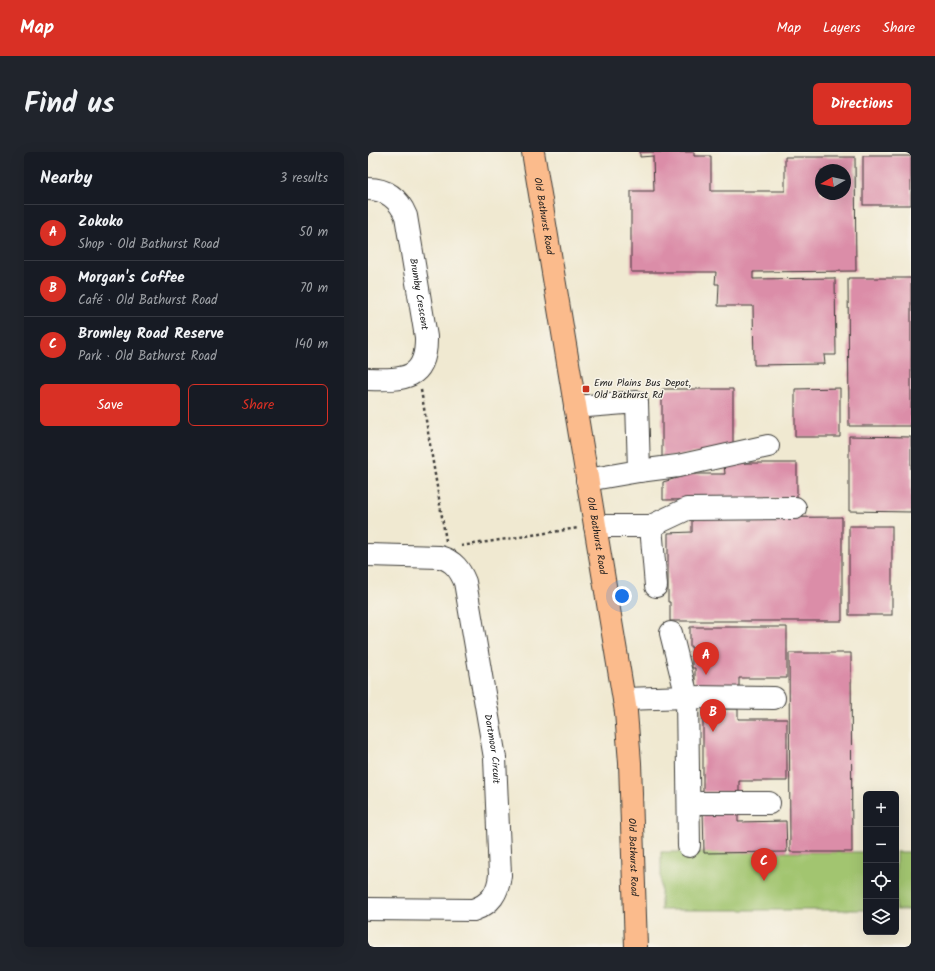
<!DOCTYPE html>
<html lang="en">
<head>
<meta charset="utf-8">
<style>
	:root { --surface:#171b24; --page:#20242c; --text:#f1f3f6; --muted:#9ea1a6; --line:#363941; --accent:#d93025 }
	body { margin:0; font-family:Kalam,sans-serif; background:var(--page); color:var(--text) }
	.controls { position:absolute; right:12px; bottom:12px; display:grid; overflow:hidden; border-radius:6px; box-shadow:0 4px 16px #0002 }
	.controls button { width:36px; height:36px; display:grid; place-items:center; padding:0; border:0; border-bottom:1px solid var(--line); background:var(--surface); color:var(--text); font:20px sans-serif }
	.compass { position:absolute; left:447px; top:12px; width:36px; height:36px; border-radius:50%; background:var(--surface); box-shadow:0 4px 16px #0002; rotate:261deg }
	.you { position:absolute; left:254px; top:444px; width:14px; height:14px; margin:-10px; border:3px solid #fff; border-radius:50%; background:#1a73e8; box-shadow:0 0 0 6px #1a73e833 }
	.badge { display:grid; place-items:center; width:26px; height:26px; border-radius:50%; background:var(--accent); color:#fff; font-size:13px; font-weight:700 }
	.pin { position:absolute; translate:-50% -33px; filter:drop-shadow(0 1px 2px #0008) }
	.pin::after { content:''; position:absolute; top:21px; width:14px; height:12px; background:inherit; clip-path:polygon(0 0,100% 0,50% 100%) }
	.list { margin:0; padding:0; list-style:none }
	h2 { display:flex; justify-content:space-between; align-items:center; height:52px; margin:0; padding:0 16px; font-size:17px }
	h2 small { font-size:13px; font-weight:400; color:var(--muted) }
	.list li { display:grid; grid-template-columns:26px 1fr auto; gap:12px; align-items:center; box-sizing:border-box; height:56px; padding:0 16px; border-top:1px solid var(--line) }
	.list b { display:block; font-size:15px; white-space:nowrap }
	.list p { margin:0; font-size:13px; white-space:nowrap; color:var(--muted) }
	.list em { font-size:13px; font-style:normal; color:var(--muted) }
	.actions { display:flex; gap:8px; padding:12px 16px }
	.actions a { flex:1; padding:9px 0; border:1px solid var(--accent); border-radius:6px; text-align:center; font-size:14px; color:var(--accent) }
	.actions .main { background:var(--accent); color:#fff }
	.icon { flex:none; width:22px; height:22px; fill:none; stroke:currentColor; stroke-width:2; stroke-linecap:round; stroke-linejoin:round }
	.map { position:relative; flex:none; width:543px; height:795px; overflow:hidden; border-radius:6px }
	header { display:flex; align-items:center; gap:24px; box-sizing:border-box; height:56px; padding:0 20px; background:var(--accent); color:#fff }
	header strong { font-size:19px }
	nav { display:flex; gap:22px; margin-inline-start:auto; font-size:14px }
	.intro { display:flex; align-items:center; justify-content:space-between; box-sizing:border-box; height:96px; padding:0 24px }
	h1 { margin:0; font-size:28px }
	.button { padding:10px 18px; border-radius:6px; background:var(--accent); color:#fff; font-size:14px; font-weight:700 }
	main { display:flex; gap:24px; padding:0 24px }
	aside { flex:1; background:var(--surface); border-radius:6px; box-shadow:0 4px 16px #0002 }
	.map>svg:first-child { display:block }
	.green { fill:#a2c56f; stroke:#5f7046 }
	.building { fill:#db8da8; fill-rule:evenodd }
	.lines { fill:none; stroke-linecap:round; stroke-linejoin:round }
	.minor-casing { stroke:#3c3b37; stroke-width:24 }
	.major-casing { stroke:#3c3b37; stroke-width:24 }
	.path { stroke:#3c3b37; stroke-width:2.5; stroke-dasharray:3 3; stroke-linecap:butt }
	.minor { stroke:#fff; stroke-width:22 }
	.major { stroke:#fbbb8c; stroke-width:22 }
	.poi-dot { fill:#c8321e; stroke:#f7f3e8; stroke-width:1.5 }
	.labels { text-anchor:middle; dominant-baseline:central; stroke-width:3; stroke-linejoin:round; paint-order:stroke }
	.street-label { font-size:10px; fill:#1c1c1c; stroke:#f7f3e8 }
	.poi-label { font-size:10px; fill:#1c1c1c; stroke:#f7f3e8; text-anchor:start }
</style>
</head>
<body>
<header>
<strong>Map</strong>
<nav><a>Map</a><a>Layers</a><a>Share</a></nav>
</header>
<div class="intro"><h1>Find us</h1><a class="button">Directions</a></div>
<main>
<aside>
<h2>Nearby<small>3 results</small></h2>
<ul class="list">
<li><span class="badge">A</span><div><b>Zokoko</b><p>Shop · Old Bathurst Road</p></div><em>50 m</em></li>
<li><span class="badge">B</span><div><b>Morgan's Coffee</b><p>Café · Old Bathurst Road</p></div><em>70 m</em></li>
<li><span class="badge">C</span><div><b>Bromley Road Reserve</b><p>Park · Old Bathurst Road</p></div><em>140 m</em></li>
</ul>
<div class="actions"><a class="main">Save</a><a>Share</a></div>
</aside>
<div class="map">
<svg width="543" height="795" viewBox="0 0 543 795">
	<rect width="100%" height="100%" fill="#f7f3e8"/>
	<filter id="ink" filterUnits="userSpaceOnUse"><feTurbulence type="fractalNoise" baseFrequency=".025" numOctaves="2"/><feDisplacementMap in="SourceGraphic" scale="8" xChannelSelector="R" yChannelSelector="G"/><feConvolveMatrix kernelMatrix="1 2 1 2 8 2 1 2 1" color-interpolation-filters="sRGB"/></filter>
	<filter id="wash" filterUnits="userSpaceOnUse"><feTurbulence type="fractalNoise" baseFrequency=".012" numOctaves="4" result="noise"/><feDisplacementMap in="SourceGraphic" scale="16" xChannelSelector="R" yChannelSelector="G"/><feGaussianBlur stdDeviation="0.9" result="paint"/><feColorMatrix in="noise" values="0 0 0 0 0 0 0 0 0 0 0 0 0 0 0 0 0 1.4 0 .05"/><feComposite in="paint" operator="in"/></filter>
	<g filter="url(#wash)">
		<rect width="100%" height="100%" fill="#f0e9d1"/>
		<g class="green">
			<rect x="293" y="700" width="205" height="58"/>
			<rect x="528" y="700" width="15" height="58"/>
		</g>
		<g id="blocks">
			<g class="building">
				<path d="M 272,0 L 326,0 L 326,4 L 343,4 L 343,39 L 417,39 L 417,5 L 487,5 L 488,119 L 385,120 L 385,127 L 467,126 L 468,203 L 456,203 L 457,212 L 386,213 L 385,154 L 350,154 L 351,132 L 347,132 L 348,120 L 263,120 L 263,39 L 286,39 L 285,4 L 272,5 ZM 453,18 L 477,18 L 477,42 L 453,42 Z"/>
				<rect x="495" y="4" width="48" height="49"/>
				<polygon points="480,126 543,126 543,274 481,274"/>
				<polygon points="472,236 472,285 427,285 427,237"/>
				<polygon points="294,237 365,237 365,297 294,305"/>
				<polygon points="481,284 543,285 543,360 481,359"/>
				<polygon points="356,311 429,311 429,347 295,348 295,330 323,322 357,322"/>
				<polygon points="474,365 474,469 302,469 302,450 300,450 300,381 324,380 324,366"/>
				<rect x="481" y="374" width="43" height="89"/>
				<polygon points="322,475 419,475 419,526 371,526 371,538 327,538 327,516 324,516 324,495 322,495"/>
				<polygon points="421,501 483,501 484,700 422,700"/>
				<polygon points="335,557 370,557 370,567 419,567 419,629 371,629 371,640 335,640"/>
				<polygon points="335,659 370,659 370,670 418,669 419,700 336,701"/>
			</g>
		</g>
	</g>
	<g filter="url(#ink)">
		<use href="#blocks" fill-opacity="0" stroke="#3c3b37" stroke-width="1"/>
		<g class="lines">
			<g class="minor-casing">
				<g id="minor">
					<path id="s1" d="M 0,37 C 19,37 31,47 38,64 L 58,185 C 59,228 36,228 0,227"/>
					<polyline points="207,255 269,250 271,319 219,328"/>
					<polyline points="271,319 310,314 400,294"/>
					<polyline points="227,374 283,374 288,434"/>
					<polyline points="283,374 319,357 427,356"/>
					<path id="s2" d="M 0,403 L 72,405 C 86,409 92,418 97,430 L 127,606 L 132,723 C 130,741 123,752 105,758 L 0,757"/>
					<polyline points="303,481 319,545 321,694"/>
					<polyline points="256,547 319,545 406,546"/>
					<polyline points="321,651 401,651"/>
				</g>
			</g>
			<g class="major-casing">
				<g id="major">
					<path id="s3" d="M 165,0 L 258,560 L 262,611 L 268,795"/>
				</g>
			</g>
			<g class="path">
				<polyline points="53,238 78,389"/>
				<polyline points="93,394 210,376"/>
			</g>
			<use href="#minor" class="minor"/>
			<use href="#major" class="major"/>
		</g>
	</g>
	<rect class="poi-dot" x="214" y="233" width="8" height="8" rx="2"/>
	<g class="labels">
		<g class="street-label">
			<text stroke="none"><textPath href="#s3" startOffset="65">Old Bathurst Road</textPath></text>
			<text stroke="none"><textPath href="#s1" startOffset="129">Brumby Crescent</textPath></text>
			<text stroke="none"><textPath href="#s3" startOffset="389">Old Bathurst Road</textPath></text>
			<text stroke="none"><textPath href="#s2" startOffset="278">Dartmoor Circuit</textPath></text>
			<text stroke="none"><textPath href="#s3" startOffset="713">Old Bathurst Road</textPath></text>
		</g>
		<g class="poi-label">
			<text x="226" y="231">Emu Plains Bus Depot,<tspan x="226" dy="12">Old Bathurst Rd</tspan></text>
		</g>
	</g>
</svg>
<div class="controls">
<button>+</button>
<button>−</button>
<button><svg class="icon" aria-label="locate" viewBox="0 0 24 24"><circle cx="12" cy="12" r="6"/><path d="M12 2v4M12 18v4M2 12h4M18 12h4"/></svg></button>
<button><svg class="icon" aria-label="layers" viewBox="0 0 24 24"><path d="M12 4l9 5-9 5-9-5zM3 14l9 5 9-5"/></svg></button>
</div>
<svg class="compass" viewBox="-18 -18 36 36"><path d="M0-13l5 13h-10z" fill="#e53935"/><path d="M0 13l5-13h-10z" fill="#9ea1a6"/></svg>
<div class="you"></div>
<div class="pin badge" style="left:338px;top:523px">A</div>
<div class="pin badge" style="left:345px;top:580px">B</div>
<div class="pin badge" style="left:396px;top:729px">C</div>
</div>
</main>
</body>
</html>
